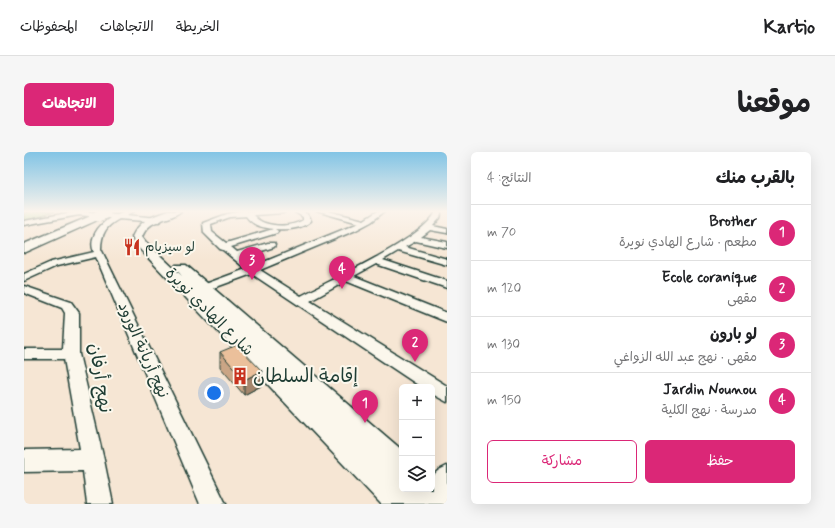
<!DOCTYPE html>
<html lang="ar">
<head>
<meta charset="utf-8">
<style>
	:root { --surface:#fff; --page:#f6f6f6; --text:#202124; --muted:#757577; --line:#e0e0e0; --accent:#db2777 }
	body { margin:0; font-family:Mynerve,"Playpen Sans Arabic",sans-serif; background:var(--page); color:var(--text); direction:rtl }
	.controls { position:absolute; right:12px; bottom:12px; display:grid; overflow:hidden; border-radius:6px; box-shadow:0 4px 16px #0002 }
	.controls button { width:36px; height:36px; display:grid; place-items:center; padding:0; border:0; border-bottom:1px solid var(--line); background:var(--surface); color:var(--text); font:20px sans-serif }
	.you { position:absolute; left:190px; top:241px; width:14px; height:14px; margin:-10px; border:3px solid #fff; border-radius:50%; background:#1a73e8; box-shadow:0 0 0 6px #1a73e833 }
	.badge { display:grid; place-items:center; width:26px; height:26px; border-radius:50%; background:var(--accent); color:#fff; font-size:13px; font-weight:700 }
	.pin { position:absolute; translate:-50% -33px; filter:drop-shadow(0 1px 2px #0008) }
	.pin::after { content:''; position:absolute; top:21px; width:14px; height:12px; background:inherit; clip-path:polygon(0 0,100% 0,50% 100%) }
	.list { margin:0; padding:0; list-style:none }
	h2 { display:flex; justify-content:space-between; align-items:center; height:52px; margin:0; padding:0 16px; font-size:17px }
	h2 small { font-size:13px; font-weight:400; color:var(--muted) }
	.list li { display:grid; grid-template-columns:26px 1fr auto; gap:12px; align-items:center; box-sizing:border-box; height:56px; padding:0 16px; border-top:1px solid var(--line) }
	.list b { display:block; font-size:15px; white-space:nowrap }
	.list p { margin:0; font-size:13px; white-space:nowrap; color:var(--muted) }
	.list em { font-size:13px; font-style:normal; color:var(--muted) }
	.actions { display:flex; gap:8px; padding:12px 16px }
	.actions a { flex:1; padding:9px 0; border:1px solid var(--accent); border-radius:6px; text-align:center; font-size:14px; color:var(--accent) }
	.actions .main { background:var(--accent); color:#fff }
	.icon { flex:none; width:22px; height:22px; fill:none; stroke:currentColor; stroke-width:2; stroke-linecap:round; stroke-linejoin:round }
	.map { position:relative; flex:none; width:423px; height:352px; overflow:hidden; direction:ltr; border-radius:6px }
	header { display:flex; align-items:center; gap:24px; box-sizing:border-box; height:56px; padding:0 20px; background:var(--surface); border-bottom:1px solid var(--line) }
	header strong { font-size:19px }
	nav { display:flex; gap:22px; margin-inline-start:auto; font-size:14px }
	.intro { display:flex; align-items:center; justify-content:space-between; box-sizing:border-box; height:96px; padding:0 24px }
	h1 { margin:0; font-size:28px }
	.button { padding:10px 18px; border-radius:6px; background:var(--accent); color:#fff; font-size:14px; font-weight:700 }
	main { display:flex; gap:24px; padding:0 24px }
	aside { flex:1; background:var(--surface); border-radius:6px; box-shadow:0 4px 16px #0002 }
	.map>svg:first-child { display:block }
	.green { fill:#abd896; stroke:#658a65 }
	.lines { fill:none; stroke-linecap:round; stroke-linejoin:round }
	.minor-casing { stroke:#1f3d34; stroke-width:3 }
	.major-casing { stroke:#1f3d34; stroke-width:3 }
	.highway-casing { stroke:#1f3d34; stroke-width:3 }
	.minor { fill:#fbf7ec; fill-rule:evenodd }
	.major { fill:#fbf7ec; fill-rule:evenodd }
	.highway { fill:#fbf7ec; fill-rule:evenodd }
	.highway-bridge-casing { stroke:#1f3d34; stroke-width:12; stroke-linecap:butt }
	.highway-bridge { stroke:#fbf7ec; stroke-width:11 }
	.wall { fill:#caa585; stroke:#1f3d34 }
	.shaded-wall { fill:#a4866c; stroke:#1f3d34 }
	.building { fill:#ebc09b; stroke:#1f3d34 }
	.labels { text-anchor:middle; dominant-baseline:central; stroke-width:4; stroke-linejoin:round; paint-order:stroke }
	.far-poi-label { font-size:13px; fill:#1f3d34; stroke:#fbf7ec; text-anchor:start }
	.street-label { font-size:16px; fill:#1f3d34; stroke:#fbf7ec }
	.near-poi-label { font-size:19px; fill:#1f3d34; stroke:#fbf7ec; text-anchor:start }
	.near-street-label { font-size:19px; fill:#1f3d34; stroke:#fbf7ec }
</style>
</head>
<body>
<header>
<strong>Kartio</strong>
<nav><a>الخريطة</a><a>الاتجاهات</a><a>المحفوظات</a></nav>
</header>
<div class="intro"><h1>موقعنا</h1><a class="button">الاتجاهات</a></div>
<main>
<aside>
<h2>بالقرب منك<small>النتائج: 4</small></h2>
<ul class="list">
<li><span class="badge">1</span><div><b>Brother</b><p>مطعم · شارع الهادي نويرة</p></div><em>70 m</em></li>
<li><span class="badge">2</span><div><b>Ecole coranique</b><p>مقهى</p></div><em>120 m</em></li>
<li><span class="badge">3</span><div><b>لو بارون</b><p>مقهى · نهج عبد الله الزواغي</p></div><em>130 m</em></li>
<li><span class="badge">4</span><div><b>Jardin Nounou</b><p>مدرسة · نهج الكلية</p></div><em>150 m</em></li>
</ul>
<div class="actions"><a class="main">حفظ</a><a>مشاركة</a></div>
</aside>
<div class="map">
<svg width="423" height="352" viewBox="0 0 423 352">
	<rect width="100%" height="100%" fill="#f6e6d4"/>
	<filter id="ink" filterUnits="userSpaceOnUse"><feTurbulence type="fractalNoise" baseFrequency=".025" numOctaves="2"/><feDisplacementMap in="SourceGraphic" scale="8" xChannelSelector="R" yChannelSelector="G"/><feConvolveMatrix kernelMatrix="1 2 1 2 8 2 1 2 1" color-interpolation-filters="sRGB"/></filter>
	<g filter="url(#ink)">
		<polygon class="green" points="6,59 30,60 0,69 0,61"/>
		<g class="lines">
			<g class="minor-casing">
				<g id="minor">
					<path d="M 54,59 L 93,62 L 101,59 L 111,59 L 103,63 L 135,66 L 138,68 L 135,70 L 95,67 C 82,74 77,82 77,97 L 202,352 L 176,352 L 72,105 L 33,114 L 0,129 L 0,122 L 27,110 L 70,100 C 64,86 75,73 86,66 L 55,63 L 0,73 L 0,69 Z"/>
					<path d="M 219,59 L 262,59 L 259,61 L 229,63 C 239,76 266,76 279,68 L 279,65 L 269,59 L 277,59 L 284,63 L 287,69 C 278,77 263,78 251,77 L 254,79 L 253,81 L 207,95 L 213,100 L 244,91 L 250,91 L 251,93 L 250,95 L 219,105 L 230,114 L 335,71 L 292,59 L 304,59 L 340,68 L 354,59 L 361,59 L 347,70 L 332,78 L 236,118 L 277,144 C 305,129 403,85 412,59 L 418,59 L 416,66 L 409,74 L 423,77 L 423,81 L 406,78 L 397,85 L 423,90 L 423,96 L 392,89 L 381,95 L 423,107 L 423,113 L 374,99 L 359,108 L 423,129 L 423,136 L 352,112 L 330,124 L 423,161 L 423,170 L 322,129 L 286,149 L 423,234 L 423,250 L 408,242 L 408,235 L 397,235 L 228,122 L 184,138 L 176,138 L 174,136 L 176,134 L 222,117 L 199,98 L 196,97 L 180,81 L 179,71 L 203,62 ZM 222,64 C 229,74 238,75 249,77 L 202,91 L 188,80 L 187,72 L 206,65 Z"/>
					<polygon points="0,134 47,150 55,161 55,202 80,308 89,352 63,352 59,319 0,320 0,298 56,297 40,207 0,207 0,197 39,197 41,161 38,156 0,141"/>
					<polygon points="423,314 423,343 414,352 397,352 394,343 396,337 408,337 408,324 415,318"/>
				</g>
			</g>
			<g class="major-casing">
				<path id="major" d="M 144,59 L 157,59 C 144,70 126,65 118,85 L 121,89 L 158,124 L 151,116 L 152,113 L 162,113 L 378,298 L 378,337 L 408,337 L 408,325 L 423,337 L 423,352 L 357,352 L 112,93 L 108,85 C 115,69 128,64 144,59 Z"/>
			</g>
			<g class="highway-casing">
				<polygon id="highway" points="74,61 79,64 78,66 0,101 0,92"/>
			</g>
			<use href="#minor" class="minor"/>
			<use href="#major" class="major"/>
			<use href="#highway" class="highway"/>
			<g class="highway-bridge-casing">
				<polyline id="highway-bridge" points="74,64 81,61"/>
			</g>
			<use href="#highway-bridge" class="highway-bridge"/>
		</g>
		<polygon class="wall" points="196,200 237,234 220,243 196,215"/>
		<polygon class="shaded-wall" points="238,219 237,234 220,243 220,228"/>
		<polygon class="building" points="213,193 238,219 220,228 196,200"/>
	</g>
	<linearGradient id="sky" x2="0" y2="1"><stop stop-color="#82c4e5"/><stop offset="0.55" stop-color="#fbf4ec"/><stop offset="1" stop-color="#fbf4ec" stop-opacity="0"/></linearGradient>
	<rect width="423" height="108" fill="url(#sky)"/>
	<defs>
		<g id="restaurant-bare" transform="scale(1.38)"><path d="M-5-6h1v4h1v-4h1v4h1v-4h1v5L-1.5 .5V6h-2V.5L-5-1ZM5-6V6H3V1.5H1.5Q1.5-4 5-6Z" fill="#c8321e" stroke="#fbf7ec" stroke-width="2.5" paint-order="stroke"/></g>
		<g id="building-bare" transform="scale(1.38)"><path d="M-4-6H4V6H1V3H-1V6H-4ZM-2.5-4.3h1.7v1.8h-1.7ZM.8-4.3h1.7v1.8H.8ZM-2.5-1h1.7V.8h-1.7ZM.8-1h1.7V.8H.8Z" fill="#c8321e" stroke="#fbf7ec" stroke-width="2.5" paint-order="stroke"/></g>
	</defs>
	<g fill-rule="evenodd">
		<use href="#restaurant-bare" x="108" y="95"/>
		<use href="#building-bare" x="216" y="224"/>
	</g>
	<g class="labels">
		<g class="far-poi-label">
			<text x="121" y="95">لو سيزيام</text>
		</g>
		<g class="street-label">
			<text transform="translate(185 160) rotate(45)">شارع الهادي نويرة</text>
			<text transform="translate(119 198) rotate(66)">نهج أريانة الورود</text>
		</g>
		<g class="near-poi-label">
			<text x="229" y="224">إقامة السلطان</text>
		</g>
		<g class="near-street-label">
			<text transform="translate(76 226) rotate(81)">نهج أرفان</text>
		</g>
	</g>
</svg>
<div class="controls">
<button>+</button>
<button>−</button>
<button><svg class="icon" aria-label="layers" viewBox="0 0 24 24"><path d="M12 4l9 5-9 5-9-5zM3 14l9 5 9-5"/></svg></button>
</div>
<div class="you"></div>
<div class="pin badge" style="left:341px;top:271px">1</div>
<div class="pin badge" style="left:391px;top:210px">2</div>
<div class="pin badge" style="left:228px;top:128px">3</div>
<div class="pin badge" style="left:318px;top:137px">4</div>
</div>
</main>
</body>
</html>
